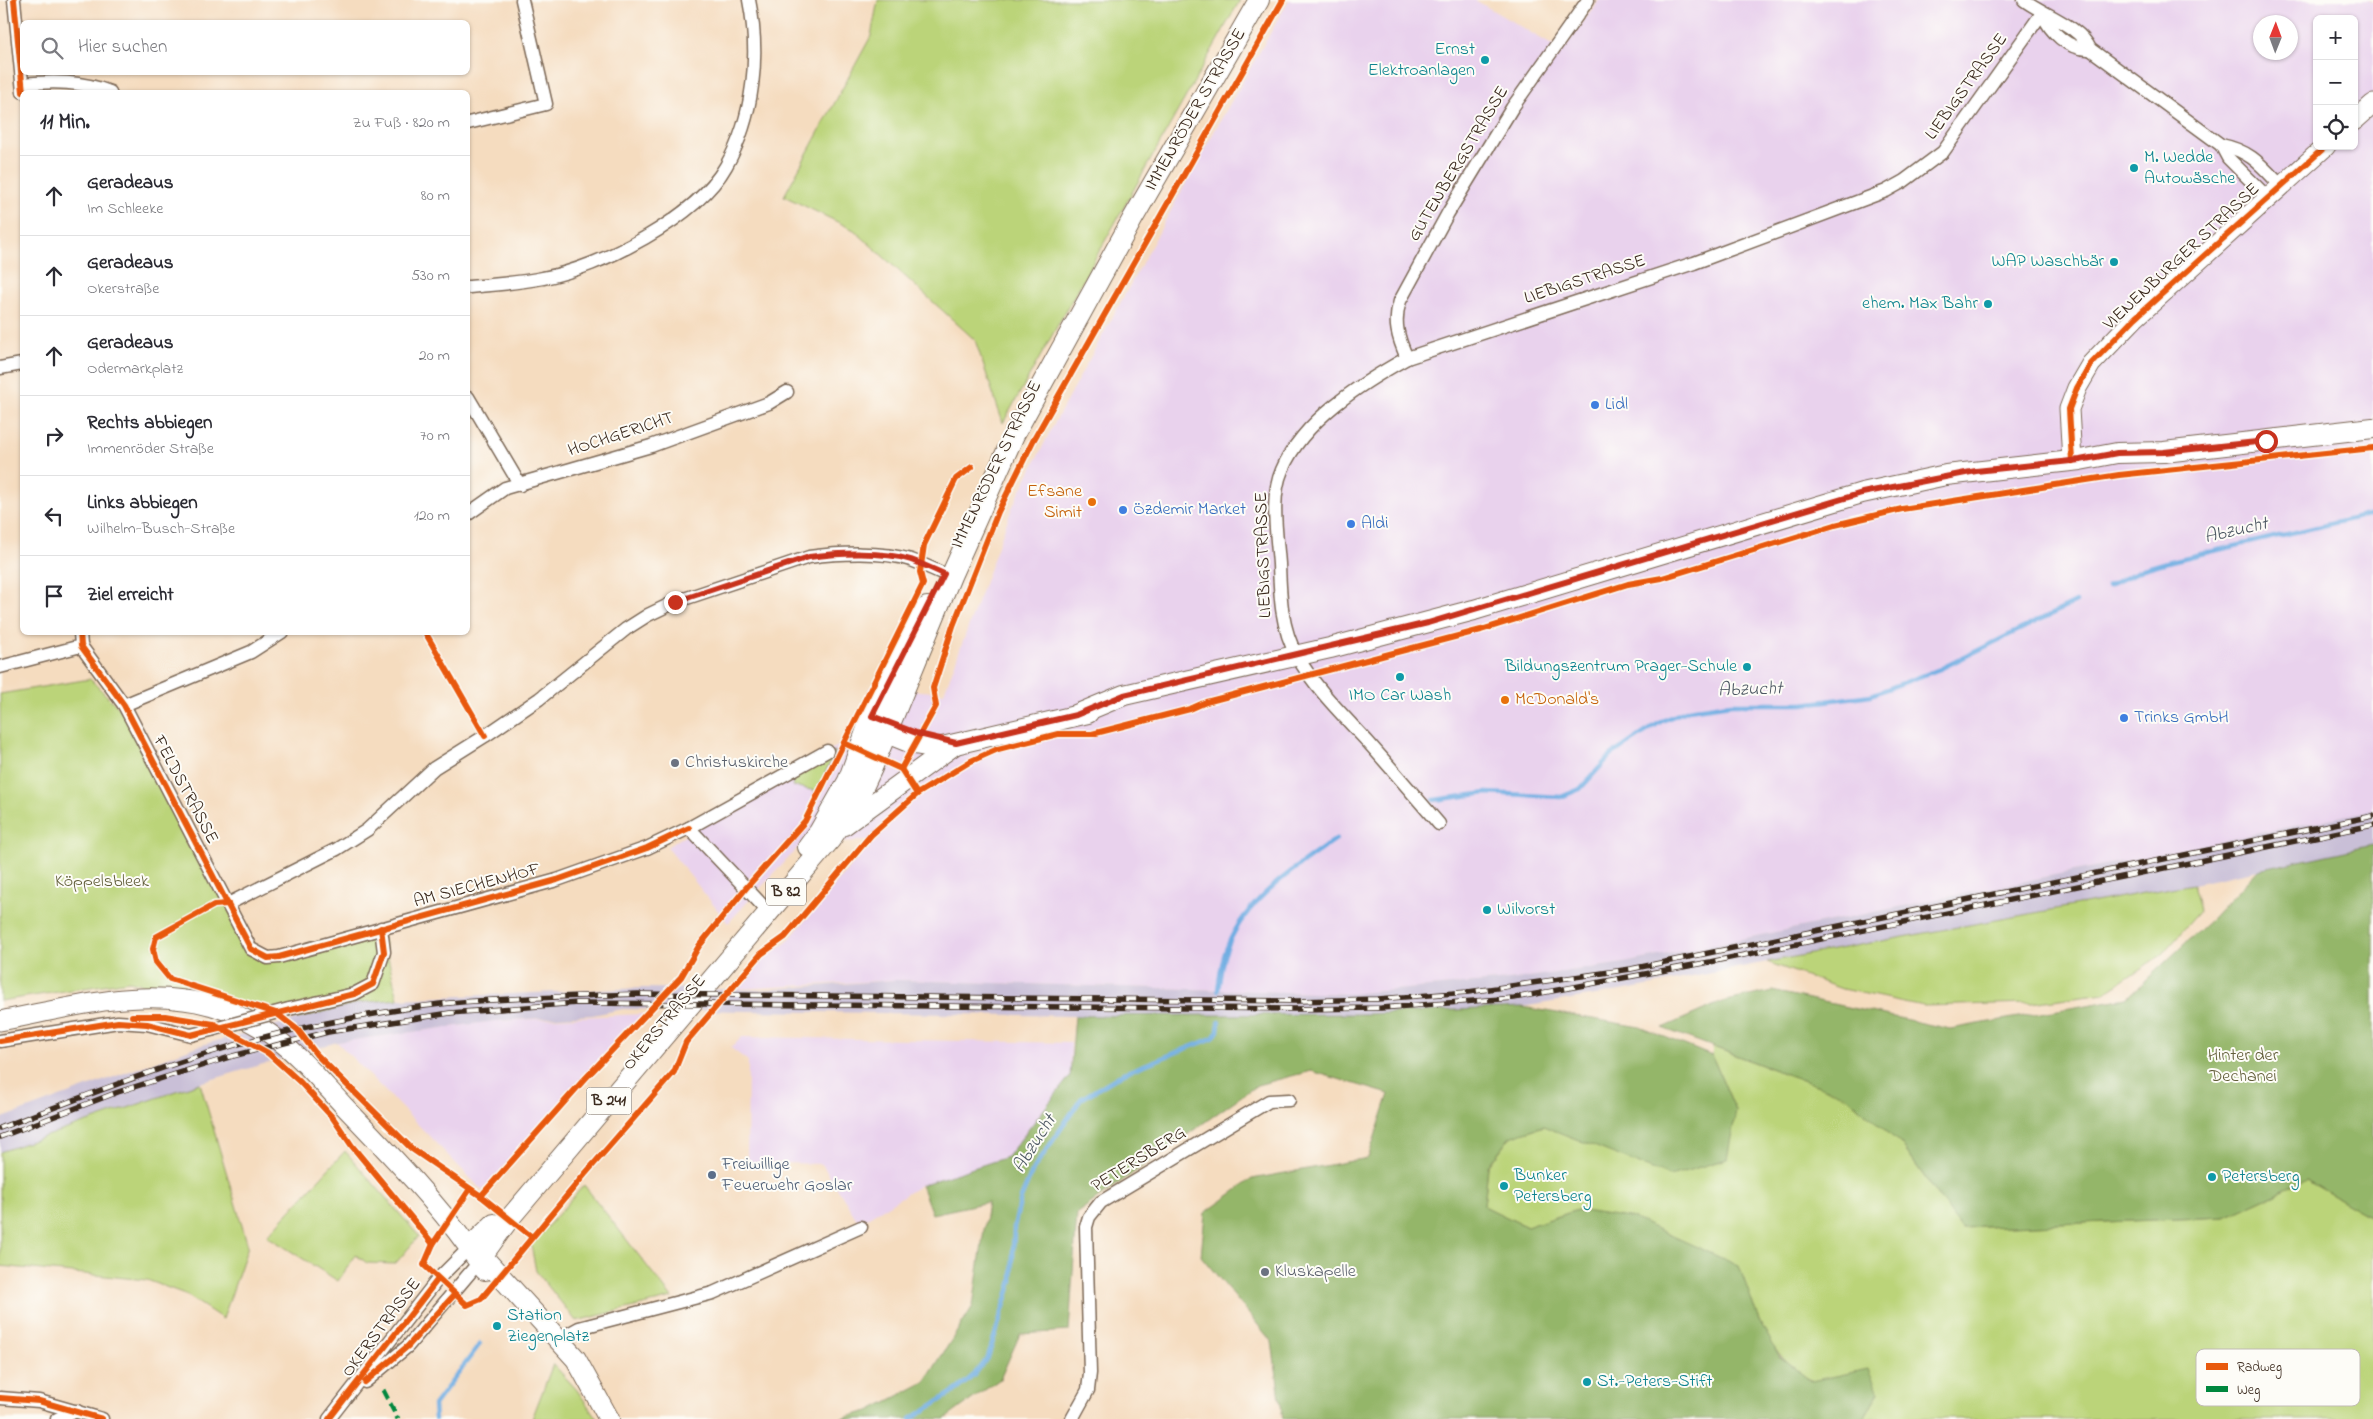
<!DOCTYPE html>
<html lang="de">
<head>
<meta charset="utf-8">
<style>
	:root { --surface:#fff; --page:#f2f2f3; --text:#2b2b33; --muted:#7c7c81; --line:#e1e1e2 }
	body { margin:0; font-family:"Indie Flower",sans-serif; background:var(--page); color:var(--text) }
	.controls { position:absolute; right:15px; top:15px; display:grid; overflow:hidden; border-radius:8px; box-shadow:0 1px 4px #0004 }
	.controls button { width:45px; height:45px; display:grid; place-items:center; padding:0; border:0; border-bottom:1px solid var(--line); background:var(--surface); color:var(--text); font:25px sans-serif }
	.compass { position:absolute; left:2253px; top:15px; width:45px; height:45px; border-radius:50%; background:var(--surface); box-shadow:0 1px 4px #0004; rotate:1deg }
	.stop { position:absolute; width:15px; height:15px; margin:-11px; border:4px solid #c8321e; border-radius:50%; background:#fff }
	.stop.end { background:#c8321e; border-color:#fff; box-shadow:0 1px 5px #0008 }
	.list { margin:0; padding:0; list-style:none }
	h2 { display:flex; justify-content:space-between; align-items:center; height:65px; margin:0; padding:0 20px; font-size:21px }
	h2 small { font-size:16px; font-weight:400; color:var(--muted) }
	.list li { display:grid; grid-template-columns:32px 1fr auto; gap:15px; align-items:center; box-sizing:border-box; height:80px; padding:0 20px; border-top:1px solid var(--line) }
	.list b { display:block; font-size:19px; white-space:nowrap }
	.list p { margin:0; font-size:16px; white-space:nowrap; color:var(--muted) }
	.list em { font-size:16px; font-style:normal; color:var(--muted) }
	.icon { flex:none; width:28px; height:28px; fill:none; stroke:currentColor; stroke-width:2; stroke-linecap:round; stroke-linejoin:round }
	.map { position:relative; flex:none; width:2373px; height:1419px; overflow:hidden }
	.search { position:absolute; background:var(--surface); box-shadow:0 1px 4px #0004; left:20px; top:20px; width:450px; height:55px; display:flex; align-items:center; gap:12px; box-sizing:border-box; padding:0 18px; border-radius:8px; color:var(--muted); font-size:19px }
	.panel { position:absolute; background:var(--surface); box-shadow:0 1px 4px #0004; left:20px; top:90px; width:450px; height:545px; border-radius:8px }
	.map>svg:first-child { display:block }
	.built { fill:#e9d2ed; fill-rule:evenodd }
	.industrial { fill:#c9bfd7 }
	.green { fill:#bbd479; stroke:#7b7f4c }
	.forest { fill:#94b669; stroke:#687044 }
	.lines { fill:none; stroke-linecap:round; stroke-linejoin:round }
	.stream { stroke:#6fade2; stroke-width:4.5 }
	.street-casing { stroke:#7c6856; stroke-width:15 }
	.secondary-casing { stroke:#7c6856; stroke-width:21 }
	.primary-casing { stroke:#7c6856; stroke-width:22 }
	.street { stroke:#fff; stroke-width:12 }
	.secondary { stroke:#fff; stroke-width:19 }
	.primary { stroke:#fff; stroke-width:20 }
	.rail-casing { stroke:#3b2a1e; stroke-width:5.5 }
	.rail { stroke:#fdfcf7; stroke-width:4; stroke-dasharray:11; stroke-linecap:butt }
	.street-bridge-casing { stroke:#7c6856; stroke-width:15; stroke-linecap:butt }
	.street-bridge { stroke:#fff; stroke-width:12 }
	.quiet { stroke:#00873e; stroke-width:5; stroke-dasharray:10 5; stroke-linecap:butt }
	.cycleway-casing { stroke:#fdfcf7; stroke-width:9 }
	.cycleway { stroke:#e8590c; stroke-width:6 }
	.route { stroke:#c8321e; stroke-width:6 }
	.culture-dot { fill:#0f9aa8; stroke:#fdfcf7; stroke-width:2 }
	.shop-dot { fill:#3f7fe0; stroke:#fdfcf7; stroke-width:2 }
	.food-dot { fill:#e8710a; stroke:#fdfcf7; stroke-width:2 }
	.worship-dot { fill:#6b7280; stroke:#fdfcf7; stroke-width:2 }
	.service-dot { fill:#5c6f8a; stroke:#fdfcf7; stroke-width:2 }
	.labels { text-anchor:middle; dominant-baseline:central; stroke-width:4; stroke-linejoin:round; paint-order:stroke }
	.shield { fill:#fdfcf7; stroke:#75695f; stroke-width:1 }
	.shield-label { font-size:16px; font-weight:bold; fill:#3b2a1e }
	.culture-label { font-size:18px; fill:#0d838f; stroke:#fdfcf7; text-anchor:start }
	.street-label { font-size:18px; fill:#3b2a1e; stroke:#fdfcf7 }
	.shop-label { font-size:18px; fill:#366cbe; stroke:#fdfcf7; text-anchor:start }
	.food-label { font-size:18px; fill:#c56008; stroke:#fdfcf7; text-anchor:end }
	.worship-label { font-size:18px; fill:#5b616d; stroke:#fdfcf7; text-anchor:start }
	.park-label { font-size:18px; fill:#615d39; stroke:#fdfcf7 }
	.service-label { font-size:18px; fill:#4e5e75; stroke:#fdfcf7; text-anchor:start }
	.water-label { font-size:19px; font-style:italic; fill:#4d5863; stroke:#fdfcf7 }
	.key { fill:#fdfcf7; stroke:#c3bdb6; stroke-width:1 }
	.key-label { font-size:14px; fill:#3b2a1e }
</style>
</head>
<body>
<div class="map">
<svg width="2373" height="1419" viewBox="0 0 2373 1419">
	<rect width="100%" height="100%" fill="#fdfcf7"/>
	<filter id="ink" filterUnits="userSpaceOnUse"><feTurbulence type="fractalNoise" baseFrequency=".02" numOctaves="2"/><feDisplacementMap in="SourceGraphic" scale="10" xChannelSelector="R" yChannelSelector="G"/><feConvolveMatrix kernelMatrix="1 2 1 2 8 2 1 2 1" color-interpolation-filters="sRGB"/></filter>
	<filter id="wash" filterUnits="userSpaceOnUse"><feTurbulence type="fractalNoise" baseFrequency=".0096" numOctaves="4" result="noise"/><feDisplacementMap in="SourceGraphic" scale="20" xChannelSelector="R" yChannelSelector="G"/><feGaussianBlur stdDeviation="1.12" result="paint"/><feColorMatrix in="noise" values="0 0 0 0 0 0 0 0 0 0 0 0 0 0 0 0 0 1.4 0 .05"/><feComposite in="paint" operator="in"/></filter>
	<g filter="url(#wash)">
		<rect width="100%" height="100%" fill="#f5dcbf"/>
		<g class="built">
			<path d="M 1289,0 L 1475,0 L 1562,51 L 1599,0 L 2369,0 L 2373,3 L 2373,810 L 1624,963 L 1509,980 L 1349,994 L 896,980 L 737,989 L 766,956 L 786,943 L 872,841 L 803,842 L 728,923 L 667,847 L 778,777 L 844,743 L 871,687 L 944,693 L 1012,508 L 1055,422 L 1215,130 ZM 2317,19 L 2354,19 L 2354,146 L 2317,146 ZM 2260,22 L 2290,22 L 2290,52 L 2260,52 Z"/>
			<polygon points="644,1014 584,1076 483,1191 337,1042 495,1021"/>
			<polygon points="742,1037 1071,1043 1070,1076 1007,1157 921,1185 859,1223 822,1164 747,1162 748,1061 731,1048"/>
		</g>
		<polygon class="industrial" points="2373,810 2373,845 2193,884 1767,962 1632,989 1522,1007 1371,1014 1075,1016 623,1009 593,1015 495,1021 337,1042 200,1083 0,1152 0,1119 198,1046 357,1003 398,999 644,988 759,990 896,980 1349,994 1509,980 1624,963"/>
		<g class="green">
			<polygon points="878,0 1240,0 1003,423 975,340 854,230 784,196 871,36"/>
			<polygon points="90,679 131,720 251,949 268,958 381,928 398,999 357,1003 297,1019 129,981 0,1001 0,694"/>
			<polygon points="836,751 816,791 793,786 793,776"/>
			<polygon points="2193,884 2200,911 2161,955 2104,993 2031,1003 1923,1006 1842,989 1767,962"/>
			<path d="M 1713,1047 L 1846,1096 L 1901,1144 L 1961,1228 L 2225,1217 L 2306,1180 L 2373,1218 L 2373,1419 L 1864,1419 L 1879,1392 C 1864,1390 1822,1386 1811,1380 C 1768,1359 1754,1307 1738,1265 L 1577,1210 L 1527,1227 L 1484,1206 L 1488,1167 L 1510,1137 L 1543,1126 L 1736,1111 L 1712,1056 Z"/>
			<polygon points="200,1083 248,1246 223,1319 185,1294 147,1280 0,1266 0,1152"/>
			<polygon points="345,1151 419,1236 395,1264 367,1263 356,1255 338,1281 267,1236"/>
			<polygon points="584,1185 672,1298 576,1321 536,1271 531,1245"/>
			<polygon points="553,1364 577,1390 597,1419 532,1419"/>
		</g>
		<g class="forest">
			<polygon points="2373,845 2373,1218 2306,1180 2225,1217 1961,1228 1901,1144 1846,1096 1662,1028 1722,1002 1772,991 1950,1029 2127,998 2212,918 2258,870"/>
			<polygon points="1522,1007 1640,1027 1712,1056 1736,1111 1727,1159 1670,1176 1543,1126 1510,1137 1488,1166 1484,1206 1527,1227 1577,1210 1635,1219 1739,1266 1759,1320 1780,1357 1811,1381 1868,1369 1879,1392 1864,1419 1283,1419 1272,1342 1201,1256 1205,1213 1252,1179 1368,1158 1389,1094 1311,1071 1257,1085 1077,1213 1069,1331 1020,1334 1000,1379 945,1419 839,1419 869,1411 925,1382 973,1306 988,1202 932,1214 921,1185 1007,1157 1070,1076 1075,1016 1371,1014"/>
		</g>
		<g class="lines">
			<g class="stream">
				<polyline points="2108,586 2143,569 2171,561 2373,514"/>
				<polyline points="1434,800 1487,793 1561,797 1580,789 1611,755 1662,721 1688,710 1731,704 1803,704 1871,695 1940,669 2076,602"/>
				<path d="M 1218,990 C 1220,978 1221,964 1225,953 C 1242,901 1294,869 1336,839"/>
				<polyline points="435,1419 434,1405 480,1344"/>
				<polyline points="911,1419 958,1389 974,1375 988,1357 1012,1281 1014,1227 1021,1198 1033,1170 1081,1099 1124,1073 1213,1038 1218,1031 1219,1022"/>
			</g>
		</g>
	</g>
	<g filter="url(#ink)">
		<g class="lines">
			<g class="street-casing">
				<g id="street">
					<polyline points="14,0 23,92"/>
					<path d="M 2024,0 C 2044,15 2080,26 2090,49 L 2221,145 L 2228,158 L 2267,197"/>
					<path d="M 2042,13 C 2050,32 2068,50 2090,49"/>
					<path d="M 23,84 C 53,81 81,81 110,92"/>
					<polyline points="468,123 546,104 522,0"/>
					<path d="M 2221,145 C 2251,151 2261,165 2281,186"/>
					<path d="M 468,287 C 492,285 518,283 543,278 C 600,268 697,218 726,166 C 754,117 760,54 749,0"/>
					<path d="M 1407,358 C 1398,338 1393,322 1400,301 L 1448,213 L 1512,108 L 1588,0"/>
					<polyline points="0,368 22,364"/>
					<polyline points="468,397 520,485"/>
					<polyline points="468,514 505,488 651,446 769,403 787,392"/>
					<polyline points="80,632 81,646 124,705 251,949 268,958 279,957 557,880 647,848 689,828 827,751"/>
					<polyline points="0,667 81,646"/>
					<polyline points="124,705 251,652 282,632"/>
					<path d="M 1439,824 C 1415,796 1391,768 1367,741 C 1342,714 1315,688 1297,656 C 1281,628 1280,595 1279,564 C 1277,535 1270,497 1282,470 C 1303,420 1362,383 1407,358 L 1694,263 L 1886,191 L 1904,181 L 1943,152 L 2042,13"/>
					<polyline points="689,828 763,906"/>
					<path d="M 228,904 L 337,849 L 367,830 L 434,768 L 485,736 L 539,699 L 626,629 L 648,615 L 675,602 L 809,557 C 839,553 882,551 911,560 C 922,564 933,569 944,574"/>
					<polyline points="289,1009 354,994 373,984 384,952 381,928"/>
					<polyline points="0,1041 118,1022 147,1024 191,1035 211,1030"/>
					<polyline points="557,1340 579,1328 713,1293 861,1227"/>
					<polyline points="365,1382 408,1346 479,1262"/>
					<polyline points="0,1398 39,1401 102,1419"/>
					<polyline points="57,1419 77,1411"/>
					<polyline points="329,1419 438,1279 469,1248"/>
					<polyline points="1072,1419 1088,1390 1090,1373 1086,1227 1089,1217 1101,1202 1249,1113 1269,1101 1289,1100"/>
				</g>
			</g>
			<g class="secondary-casing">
				<g id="secondary">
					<polyline points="2354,121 2373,104"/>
					<polyline points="2072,461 2069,409 2077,388 2091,364 2135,318 2326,146"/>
					<path d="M 0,1021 C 59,1010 123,991 184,1000 C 211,1003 238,1014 261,1028 C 294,1048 318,1078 344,1106 C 388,1152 432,1197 469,1248"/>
				</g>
			</g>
			<g class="primary-casing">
				<g id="primary">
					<polyline points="1076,715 1124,695 1330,648 1474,610 1862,493 1946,475 2080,460 2117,453 2164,452 2373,428"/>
					<polyline points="874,728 914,744 938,748 1088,713"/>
					<polyline points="844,825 954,745"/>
					<polyline points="808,847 819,832 848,781 868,726 927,607"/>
					<polyline points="485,1270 469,1248 494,1224"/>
					<polyline points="609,1419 576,1359 482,1256 509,1219 830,840 856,802 872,768 951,576 1014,435 1132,220 1259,0"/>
				</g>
			</g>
			<use href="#street" class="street"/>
			<use href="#secondary" class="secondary"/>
			<use href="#primary" class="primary"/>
			<g class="rail-casing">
				<g id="rail">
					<path d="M 0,1128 C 106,1088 215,1044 327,1023 C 367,1015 409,1007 450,1003 C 512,998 575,996 638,994 L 1296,1001 L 1378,999 L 1468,992 L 1631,969 L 2373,816"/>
					<polyline points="0,1137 118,1092 233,1056 328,1032 450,1013 577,1003 1295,1009 1381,1008 1514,998 1710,962 2373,825"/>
				</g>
			</g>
			<use href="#rail" class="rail"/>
			<g class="street-bridge-casing">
				<polyline id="street-bridge" points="211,1030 289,1009"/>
			</g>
			<use href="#street-bridge" class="street-bridge"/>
			<polyline class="quiet" points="383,1390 398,1419"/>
			<g class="cycleway-casing">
				<g id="cycleway">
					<polyline points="14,0 23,92"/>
					<polyline points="2072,461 2069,409 2077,388 2091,364 2135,318 2326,146"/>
					<polyline points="80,632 81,646 124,705 251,949 268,958 279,957 557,880 647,848 689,828"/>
					<polyline points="425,632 485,736"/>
					<polyline points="844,743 901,769 917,794"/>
					<polyline points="901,769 936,706 933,688 953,626 998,512 1033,441 1283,0"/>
					<polyline points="228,904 214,905 156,937 153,949 156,962 170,979 276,1013 298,1030 316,1054 412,1149 481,1196 532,1237"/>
					<polyline points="132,1016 165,1016 214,1024 268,1053 300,1082 333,1118 352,1146 433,1244"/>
					<polyline points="0,1041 118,1022 147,1024 191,1035 354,994 373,984 384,952 381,928"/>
					<polyline points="470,1189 433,1244 424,1265 467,1305 481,1299 585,1174 674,1072 686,1042 761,954 785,937 871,835 917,794 971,761 998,749 1058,734 1092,734 1190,709 1206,702 1481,630 1628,584 1662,578 1835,525 1902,509 2119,475 2373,448"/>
					<polyline points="481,1196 582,1082 681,977 699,946 746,888 805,821 923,584 920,572 924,545 956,479 972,467"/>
					<polyline points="365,1382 408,1346 455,1294"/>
					<polyline points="0,1398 39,1401 102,1419"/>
					<polyline points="329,1419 438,1279"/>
				</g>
			</g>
			<use href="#cycleway" class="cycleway"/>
		</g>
	</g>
	<g class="lines" filter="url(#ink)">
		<path class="route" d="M 675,602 L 809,557 C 839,553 883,551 911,560 C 922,564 933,569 944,574 L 872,716 L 919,734 L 956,743 L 1076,715 L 1124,695 L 1428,623 L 1862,493 L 1976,471 L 2080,460 L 2117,453 L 2164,452 L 2266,441"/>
	</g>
	<g class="culture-dot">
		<circle cx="1485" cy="60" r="5"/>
		<circle cx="2134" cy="168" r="5"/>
		<circle cx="2114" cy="262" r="5"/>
		<circle cx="1988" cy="304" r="5"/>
		<circle cx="1747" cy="667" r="5"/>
		<circle cx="1400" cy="677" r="5"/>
		<circle cx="1487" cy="910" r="5"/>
		<circle cx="2212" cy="1177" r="5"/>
		<circle cx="1504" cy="1186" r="5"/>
		<circle cx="497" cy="1326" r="5"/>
		<circle cx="1587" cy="1382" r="5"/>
	</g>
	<g class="shop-dot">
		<circle cx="1595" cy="405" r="5"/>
		<circle cx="1123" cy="510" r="5"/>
		<circle cx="1351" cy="524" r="5"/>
		<circle cx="2124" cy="718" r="5"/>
	</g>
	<g class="food-dot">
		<circle cx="1092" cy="502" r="5"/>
		<circle cx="1505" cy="700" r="5"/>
	</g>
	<g class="worship-dot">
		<circle cx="675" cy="763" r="5"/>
		<circle cx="1265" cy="1272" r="5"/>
	</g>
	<circle class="service-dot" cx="712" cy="1175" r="5"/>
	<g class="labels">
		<g class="shield">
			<rect x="766" y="878.5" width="40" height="27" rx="4"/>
			<rect x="586.5" y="1087.5" width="45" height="27" rx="4"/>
		</g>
		<g class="shield-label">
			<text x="786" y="892">B 82</text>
			<text x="609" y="1101">B 241</text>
		</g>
		<g class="culture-label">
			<text x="1475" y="50" text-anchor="end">Ernst<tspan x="1475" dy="21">Elektroanlagen</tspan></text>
			<text x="2144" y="158">M. Wedde<tspan x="2144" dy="21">Autowäsche</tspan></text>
			<text x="2104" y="262" text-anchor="end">WAP Waschbär</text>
			<text x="1978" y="304" text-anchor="end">ehem. Max Bahr</text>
			<text x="1737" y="667" text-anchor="end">Bildungszentrum Prager-Schule</text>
			<text x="1400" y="696" text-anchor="middle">IMO Car Wash</text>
			<text x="1497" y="910">Wilvorst</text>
			<text x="1514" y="1176">Bunker<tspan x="1514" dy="21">Petersberg</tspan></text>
			<text x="2222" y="1177">Petersberg</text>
			<text x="507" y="1316">Station<tspan x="507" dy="21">Ziegenplatz</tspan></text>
			<text x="1597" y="1382">St.-Peters-Stift</text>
		</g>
		<g class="street-label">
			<text transform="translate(1967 87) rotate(-54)">LIEBIGSTRASSE</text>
			<text transform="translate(1196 110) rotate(-60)">IMMENRÖDER STRASSE</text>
			<text transform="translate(1459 164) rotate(-59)">GUTENBERGSTRASSE</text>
			<text transform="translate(2182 257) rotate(-43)">VIENENBURGER STRASSE</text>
			<text transform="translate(1585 280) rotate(-18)">LIEBIGSTRASSE</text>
			<text transform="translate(621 435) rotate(-18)">HOCHGERICHT</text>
			<text transform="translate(997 465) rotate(-64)">IMMENRÖDER STRASSE</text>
			<text transform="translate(1264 555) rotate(-92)">LIEBIGSTRASSE</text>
			<text transform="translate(185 790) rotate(62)">FELDSTRASSE</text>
			<text transform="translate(477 886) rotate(-15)">AM SIECHENHOF</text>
			<text transform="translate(665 1023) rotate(-50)">OKERSTRASSE</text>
			<text transform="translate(1139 1160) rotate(-32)">PETERSBERG</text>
			<text transform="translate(382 1328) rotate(-53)">OKERSTRASSE</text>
		</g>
		<g class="shop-label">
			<text x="1605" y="405">Lidl</text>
			<text x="1133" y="510">Özdemir Market</text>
			<text x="1361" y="524">Aldi</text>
			<text x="2134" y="718">Trinks GmbH</text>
		</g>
		<g class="food-label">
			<text x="1082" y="492">Efsane<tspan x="1082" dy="21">Simit</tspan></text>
			<text x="1515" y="700" text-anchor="start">McDonald's</text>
		</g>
		<g class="worship-label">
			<text x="685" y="763">Christuskirche</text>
			<text x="1275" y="1272">Kluskapelle</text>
		</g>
		<g class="park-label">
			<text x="102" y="882">Köppelsbleek</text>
			<text x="2243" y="1056">Hinter der<tspan x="2243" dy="21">Dechanei</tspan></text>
		</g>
		<g class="service-label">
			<text x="722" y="1165">Freiwillige<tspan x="722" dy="21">Feuerwehr Goslar</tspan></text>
		</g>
		<g class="water-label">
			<text transform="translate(2236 531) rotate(-13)">Abzucht</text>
			<text transform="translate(1750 690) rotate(-2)">Abzucht</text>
			<text transform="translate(1035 1144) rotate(-58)">Abzucht</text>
		</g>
	</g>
	<rect x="2196" y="1349" width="164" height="57" rx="8" class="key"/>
	<rect x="2206" y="1363" width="22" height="7" fill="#e8590c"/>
	<rect x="2206" y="1386" width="22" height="6" fill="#00873e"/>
	<g class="key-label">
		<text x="2237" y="1371">Radweg</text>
		<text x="2237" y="1394">Weg</text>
	</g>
</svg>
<div class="controls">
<button>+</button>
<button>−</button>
<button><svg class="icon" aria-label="locate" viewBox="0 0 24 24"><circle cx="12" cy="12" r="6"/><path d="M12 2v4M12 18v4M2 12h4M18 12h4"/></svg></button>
</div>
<svg class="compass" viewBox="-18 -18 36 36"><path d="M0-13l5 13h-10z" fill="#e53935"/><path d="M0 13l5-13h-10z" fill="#7c7c81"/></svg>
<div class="stop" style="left:2266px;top:441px"></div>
<div class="stop end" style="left:675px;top:602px"></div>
<div class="search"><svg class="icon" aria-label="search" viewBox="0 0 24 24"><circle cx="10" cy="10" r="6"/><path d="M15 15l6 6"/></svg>Hier suchen</div>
<section class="panel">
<h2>11 Min.<small>Zu Fuß · 820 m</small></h2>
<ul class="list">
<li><svg class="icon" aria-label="ahead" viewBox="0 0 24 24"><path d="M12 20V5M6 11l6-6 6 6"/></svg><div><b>Geradeaus</b><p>Im Schleeke</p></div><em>80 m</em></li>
<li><svg class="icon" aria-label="ahead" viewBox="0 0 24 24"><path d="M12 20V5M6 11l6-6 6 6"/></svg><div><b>Geradeaus</b><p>Okerstraße</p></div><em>530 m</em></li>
<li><svg class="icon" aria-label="ahead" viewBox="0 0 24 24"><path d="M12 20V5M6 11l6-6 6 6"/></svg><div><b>Geradeaus</b><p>Odermarkplatz</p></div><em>20 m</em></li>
<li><svg class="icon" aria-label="right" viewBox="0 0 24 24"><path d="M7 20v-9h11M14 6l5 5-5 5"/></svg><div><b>Rechts abbiegen</b><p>Immenröder Straße</p></div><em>70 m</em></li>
<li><svg class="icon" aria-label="left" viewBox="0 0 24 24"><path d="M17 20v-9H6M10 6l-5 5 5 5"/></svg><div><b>Links abbiegen</b><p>Wilhelm-Busch-Straße</p></div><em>120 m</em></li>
<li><svg class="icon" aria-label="arrive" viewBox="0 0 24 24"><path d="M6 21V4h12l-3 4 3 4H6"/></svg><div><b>Ziel erreicht</b></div></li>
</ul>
</section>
</div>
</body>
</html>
